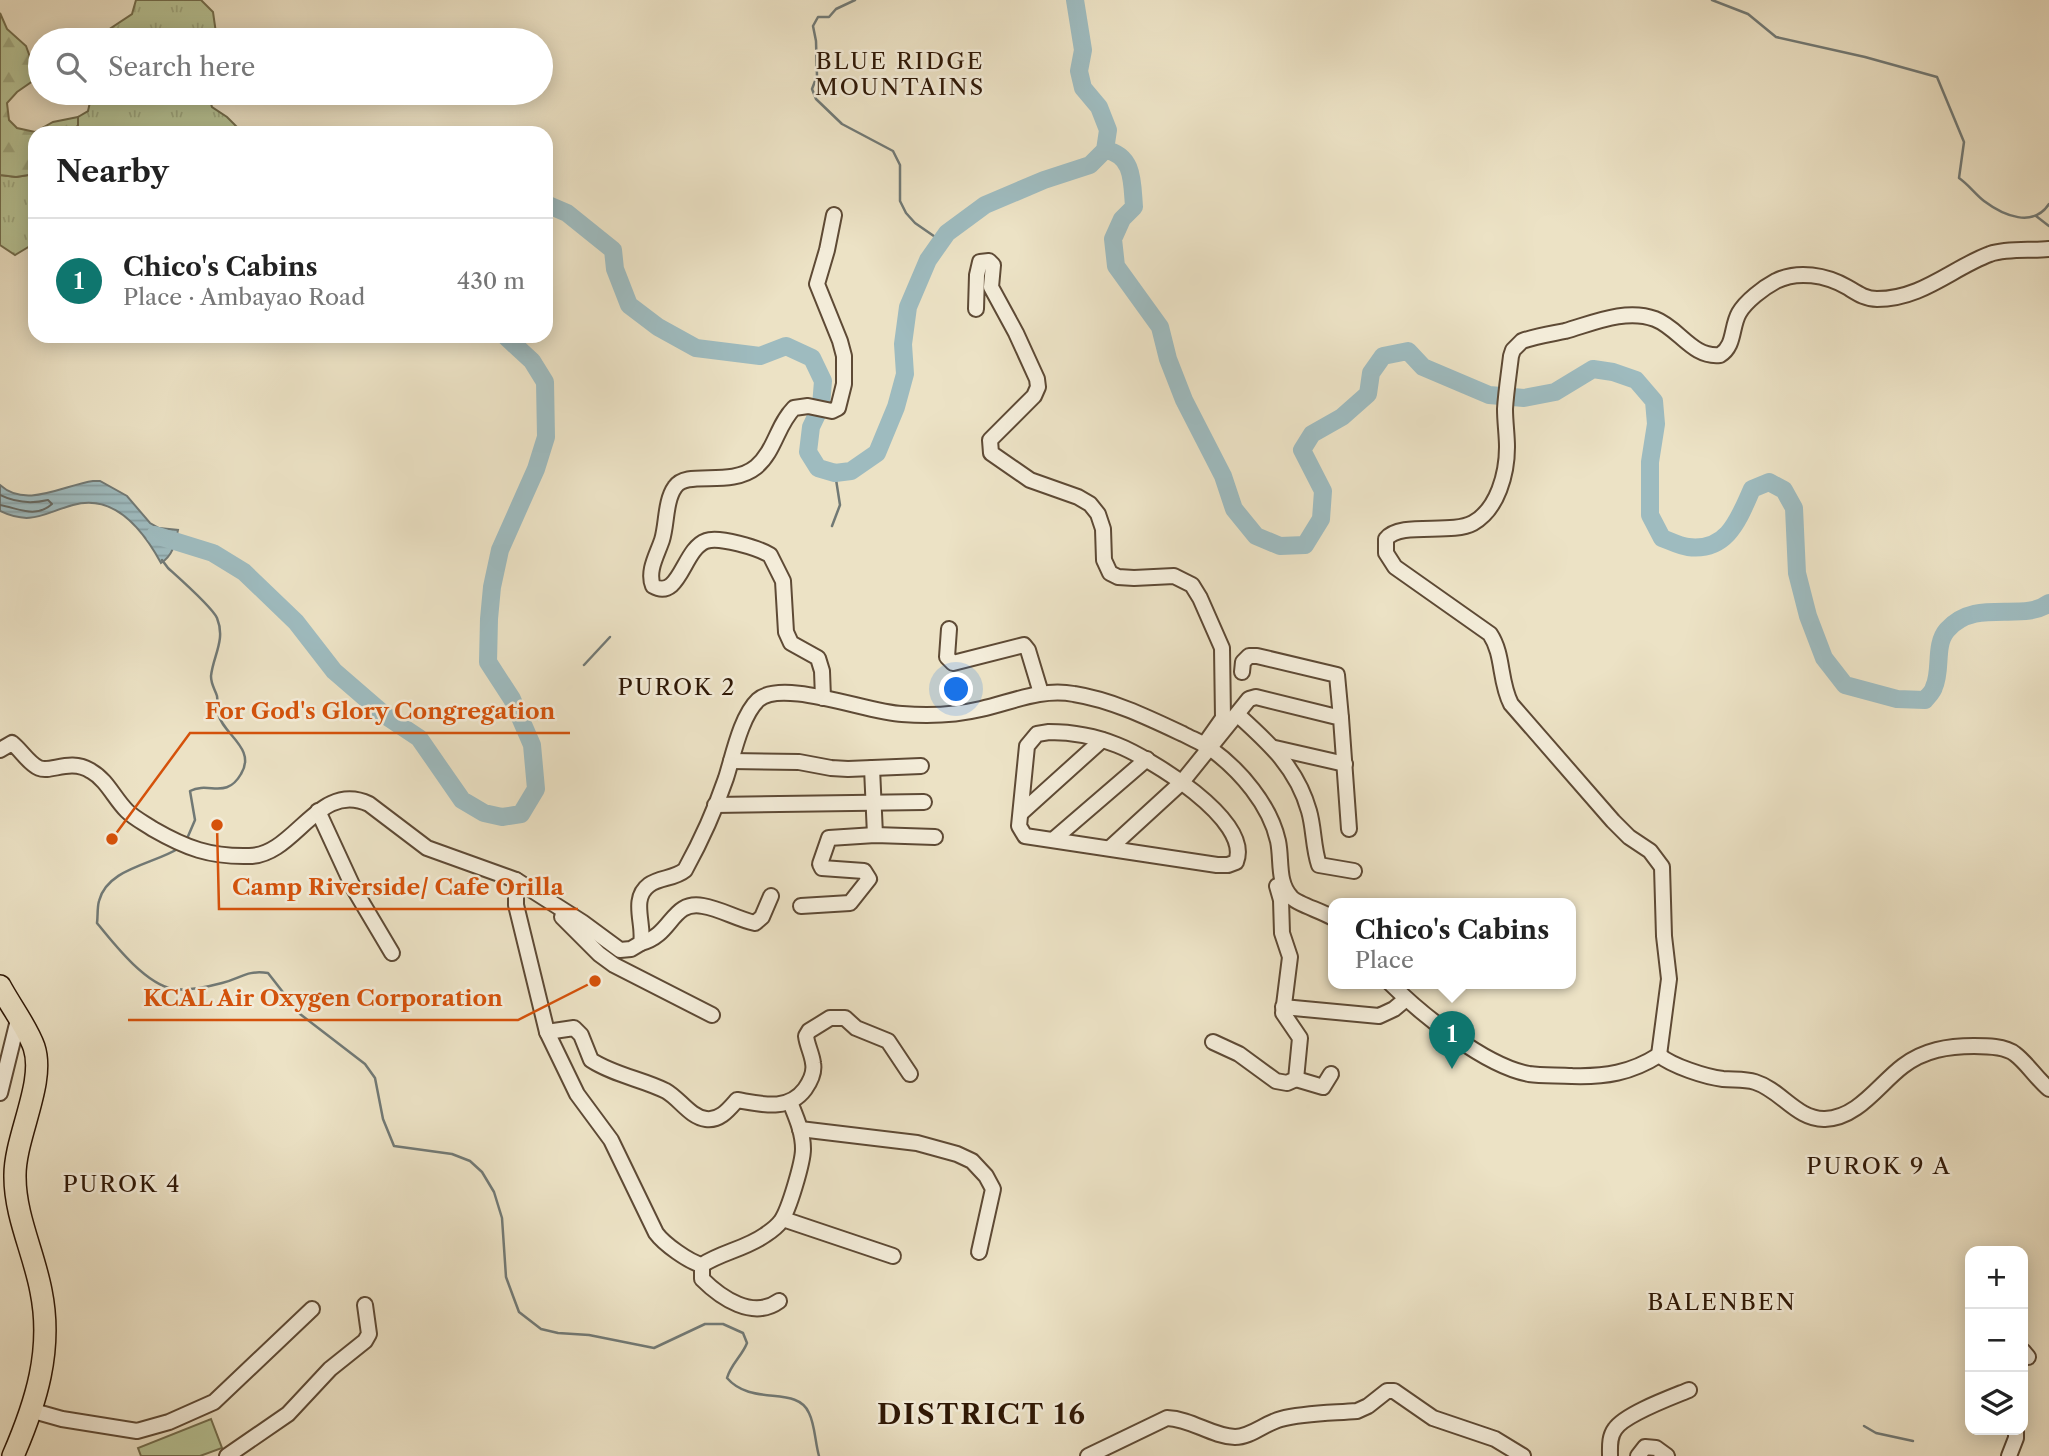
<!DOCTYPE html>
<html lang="en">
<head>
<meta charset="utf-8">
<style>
	:root { --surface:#fff; --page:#f2f2f2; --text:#222; --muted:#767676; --line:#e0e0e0; --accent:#0f766e }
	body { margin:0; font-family:"Libre Caslon Text",serif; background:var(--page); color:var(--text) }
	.controls { position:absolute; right:21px; bottom:21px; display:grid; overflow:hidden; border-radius:14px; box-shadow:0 4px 18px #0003 }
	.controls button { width:63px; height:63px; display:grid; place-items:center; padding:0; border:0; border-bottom:2px solid var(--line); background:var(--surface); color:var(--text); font:35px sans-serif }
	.you { position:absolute; left:957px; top:690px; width:24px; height:24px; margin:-18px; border:5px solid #fff; border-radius:50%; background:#1a73e8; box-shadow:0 0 0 10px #1a73e833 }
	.badge { display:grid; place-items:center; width:46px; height:46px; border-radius:50%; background:var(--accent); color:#fff; font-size:23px; font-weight:700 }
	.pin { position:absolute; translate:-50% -58px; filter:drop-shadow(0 2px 4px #0008) }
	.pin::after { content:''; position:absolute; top:37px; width:24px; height:21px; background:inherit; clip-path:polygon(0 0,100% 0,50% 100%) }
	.popup { position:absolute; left:1328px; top:898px; width:248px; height:91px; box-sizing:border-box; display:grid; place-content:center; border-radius:14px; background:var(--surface); filter:drop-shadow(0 2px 5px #0005); font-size:23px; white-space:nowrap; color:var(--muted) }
	.popup b { font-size:26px; color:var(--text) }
	.popup::after { content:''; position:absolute; left:50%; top:100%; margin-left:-14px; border:14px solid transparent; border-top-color:var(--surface) }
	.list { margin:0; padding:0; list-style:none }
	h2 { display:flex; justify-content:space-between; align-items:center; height:91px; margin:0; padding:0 28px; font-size:30px }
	h2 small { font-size:23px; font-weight:400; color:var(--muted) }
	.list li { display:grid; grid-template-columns:46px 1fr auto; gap:21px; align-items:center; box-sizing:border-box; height:126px; padding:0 28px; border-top:2px solid var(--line) }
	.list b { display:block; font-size:26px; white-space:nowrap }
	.list p { margin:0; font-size:23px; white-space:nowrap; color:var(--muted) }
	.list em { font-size:23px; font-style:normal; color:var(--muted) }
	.icon { flex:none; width:38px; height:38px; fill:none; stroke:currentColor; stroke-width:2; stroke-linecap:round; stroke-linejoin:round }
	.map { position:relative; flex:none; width:2049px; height:1456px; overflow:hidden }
	.search { position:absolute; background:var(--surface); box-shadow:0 4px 18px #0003; left:28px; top:28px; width:525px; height:77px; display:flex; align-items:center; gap:18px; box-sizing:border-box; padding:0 24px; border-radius:38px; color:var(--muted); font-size:26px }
	.panel { position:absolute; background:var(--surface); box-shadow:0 4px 18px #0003; left:28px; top:126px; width:525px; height:217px; border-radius:21px }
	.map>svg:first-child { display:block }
	.grass { fill:url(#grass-tufts); stroke:#726d4d; stroke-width:2 }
	.forest { fill:url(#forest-firs); stroke:#726d4d; stroke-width:2 }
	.garden { fill:#b7c395; stroke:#726d4d; stroke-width:2 }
	.water { fill:url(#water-rules); stroke:#717975; stroke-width:2 }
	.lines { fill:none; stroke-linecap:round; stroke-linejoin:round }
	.shore { stroke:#666962; stroke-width:2 }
	.stream { stroke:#717975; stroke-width:2.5 }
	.river { stroke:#9ebbbf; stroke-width:18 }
	.minor-casing { stroke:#5e4a35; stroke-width:18 }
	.highway-casing { stroke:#2e1705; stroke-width:24 }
	.minor { stroke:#f3ecd9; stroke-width:14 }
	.highway { stroke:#ece2c5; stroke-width:21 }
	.labels { text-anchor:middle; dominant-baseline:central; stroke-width:5; stroke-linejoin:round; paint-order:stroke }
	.neighbourhood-label { font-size:23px; letter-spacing:2px; fill:#2e1705; stroke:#f3ecd9 }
	.district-label { font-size:28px; font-weight:bold; letter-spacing:2px; fill:#2e1705; stroke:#f3ecd9 }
	.leader { fill:none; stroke:#d5520b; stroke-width:2.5 }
	.callout-dot { fill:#d5520b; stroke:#f3ecd9; stroke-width:2.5 }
	.callout-label { font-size:23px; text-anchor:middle; font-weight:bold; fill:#d5520b; stroke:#f3ecd9; stroke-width:5; stroke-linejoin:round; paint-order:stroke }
</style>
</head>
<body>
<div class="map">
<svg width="2049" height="1456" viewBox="0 0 2049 1456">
	<defs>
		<pattern id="grass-tufts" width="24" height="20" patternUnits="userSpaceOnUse" patternTransform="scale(1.75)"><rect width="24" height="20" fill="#b7c395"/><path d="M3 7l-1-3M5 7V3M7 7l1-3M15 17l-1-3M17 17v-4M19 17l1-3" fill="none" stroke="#9ea77f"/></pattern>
		<pattern id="forest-firs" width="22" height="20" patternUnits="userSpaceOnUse" patternTransform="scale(1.75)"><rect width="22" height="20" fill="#b7c395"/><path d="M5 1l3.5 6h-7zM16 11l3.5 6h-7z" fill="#9ea77f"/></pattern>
		<pattern id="water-rules" width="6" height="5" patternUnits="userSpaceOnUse" patternTransform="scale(1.75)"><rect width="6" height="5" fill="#9ebbbf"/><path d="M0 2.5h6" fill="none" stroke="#88a0a3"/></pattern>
	</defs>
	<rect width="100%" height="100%" fill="#ece2c5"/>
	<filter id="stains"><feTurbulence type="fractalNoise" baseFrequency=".00286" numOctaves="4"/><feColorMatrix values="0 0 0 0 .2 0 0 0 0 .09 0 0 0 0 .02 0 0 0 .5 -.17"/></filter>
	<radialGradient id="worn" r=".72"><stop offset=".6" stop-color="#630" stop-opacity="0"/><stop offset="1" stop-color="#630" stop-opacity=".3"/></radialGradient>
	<g class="grass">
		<polygon points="136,0 201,0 213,12 217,40 109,40 108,30 132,14"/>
		<polygon points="92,93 208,93 212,107 227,117 243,133 72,133 78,125 78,117 88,111"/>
		<polygon points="35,174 35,243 15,255 0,245 0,175 16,177"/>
	</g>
	<polygon class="forest" points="0,13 7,29 26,46 30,57 40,64 40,76 17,92 7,103 9,120 17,128 35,132 53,122 78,117 78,125 72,133 35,133 35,174 16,177 0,175"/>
	<polygon class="garden" points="211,1419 222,1448 200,1456 141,1456 138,1448"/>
	<path class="water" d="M 93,481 L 100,481 L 127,496 L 150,523 L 159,528 L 178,530 C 175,544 173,555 161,563 C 143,530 114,493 73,505 C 44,513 31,526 0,511 L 0,485 C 26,509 64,485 93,481 Z"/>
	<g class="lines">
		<path class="shore" d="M 0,495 C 16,503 31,504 48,500 L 52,504 C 35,519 18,508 0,505"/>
		<g class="stream">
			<polyline points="855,0 836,9 829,17 818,17 813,26 816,41 817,76 812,89 816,99 842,124 893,151 900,165 900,201 906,213 915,223 941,241"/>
			<path d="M 1712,0 L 1748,14 L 1776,37 L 1865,57 L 1937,77 L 1964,142 L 1959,178 C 1969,185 1975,194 1984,201 C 2004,216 2033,228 2049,204"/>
			<polyline points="2036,216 2049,226"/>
			<polyline points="832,526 840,505 835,473"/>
			<path d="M 162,560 L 168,568 C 179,578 212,607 217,618 C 226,640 213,656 211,676 C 211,685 215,689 217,696 C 218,702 217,707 218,713 C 222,734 257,748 241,774 C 226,800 209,781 190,791 L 195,820 L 186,841"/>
			<polyline points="584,665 610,637"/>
			<path d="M 179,848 C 155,864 107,868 99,901 C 97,908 98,916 97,923 C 114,944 146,985 174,989 C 189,991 207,987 222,983 C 242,978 246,970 268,973 L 300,1014 L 365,1064 L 375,1078 L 383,1119 L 394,1146 L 452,1154 L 470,1161 L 482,1172 L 494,1192 L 502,1218 L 506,1277 L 513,1296 L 519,1312 L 541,1329 L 558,1333 L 589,1335 L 654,1348 L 705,1324 L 723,1324 L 743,1333 L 747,1343 C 742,1356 731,1364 727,1378 C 752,1407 797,1385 809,1413 C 815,1425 815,1442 819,1456"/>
			<polyline points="1864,1426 1876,1433 1913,1441"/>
		</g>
		<g class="river">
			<path d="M 1105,150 C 1134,155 1132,182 1134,207 L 1122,219 L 1113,239 L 1116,266 L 1160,327 L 1168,359 L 1184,400 L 1223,476 L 1234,509 L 1256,536 L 1280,546 L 1305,545 L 1321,519 L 1323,491 L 1302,450 L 1312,434 L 1342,417 L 1368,394 L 1371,373 L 1383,356 L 1408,351 L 1423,367 L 1489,395 L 1524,398 L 1555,392 L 1593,369 L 1613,372 L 1636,380 L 1654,401 L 1656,424 L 1650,462 L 1650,515 L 1662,538 C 1670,541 1680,546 1688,547 C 1728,552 1739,518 1752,489 L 1769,482 L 1784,490 L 1794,508 L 1797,573 L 1808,616 L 1824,658 L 1845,685 L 1897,699 L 1925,700 C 1927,697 1933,692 1934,687 C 1942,670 1934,645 1947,630 C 1976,597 2023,623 2049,603"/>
			<polyline points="546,204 567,213 613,250 615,269 629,305 658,327 696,348 760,356 786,346 812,358 823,381 821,406 811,427 808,452 818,468 835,473 851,471 877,453 896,407 905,374 903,344 908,307 928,260 947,233 985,205 1044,180 1090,165 1105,150 1108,130 1099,107 1083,88 1079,71 1083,50 1075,0"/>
			<polyline points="155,535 213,553 244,572 296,622 334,671 386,716 419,738 462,800 484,813 502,817 521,814 536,789 532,745 512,699 488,662 489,619 492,587 500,550 536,469 546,437 545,382 532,361 505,336"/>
		</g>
		<g class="minor-casing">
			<g id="minor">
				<polyline points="976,309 977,275 980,262 989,261 993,265 991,287 1016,333 1037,379 1038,387 1034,396 990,440 991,453 1030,480 1078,497 1090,504 1098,514 1103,529 1104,560 1110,573 1118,577 1134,578 1174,576 1192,585 1200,598 1222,648 1223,718 1204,745"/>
				<polyline points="949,629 947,657 953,663 1024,645 1028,650 1041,693"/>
				<polyline points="1242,672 1243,662 1249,656 1257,656 1337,675 1341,718"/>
				<path d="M 823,698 L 822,671 L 818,658 L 791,643 L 786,632 L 783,581 L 770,555 C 758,548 719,536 706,541 C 683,549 680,601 653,586 C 647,571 657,555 662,540 C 667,524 665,501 675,487 C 687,469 730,488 756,467 C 775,451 777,425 794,408 L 808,406 L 832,411 L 838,408 L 844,384 L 844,356 L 840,341 L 817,284 L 827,250 L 834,215"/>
				<path d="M 1238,715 C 1269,743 1297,768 1309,811 C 1314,828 1313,847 1319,865 L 1354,871"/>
				<path d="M 1049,732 C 1072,732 1095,736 1117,745 C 1148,757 1253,820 1236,862 L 1228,865 L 1217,865 L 1025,836 L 1019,826 L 1027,746 L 1037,734 Z"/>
				<polyline points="1275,748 1345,764"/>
				<path d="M 0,750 L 12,743 C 21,750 29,764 39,768 C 51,773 70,758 91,771 C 107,780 114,798 127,811 C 134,818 144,823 153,829 C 186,848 210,857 249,856 C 295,856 318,780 369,804 L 427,848 L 516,880 L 582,922 L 620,950 L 631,949 L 641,943 C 645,925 630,899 649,885 C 660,877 674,879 685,870 C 701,841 715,810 726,778 C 733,756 741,716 758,700 C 782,678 869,713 902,714 C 927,716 956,715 981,709 C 1012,702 1041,688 1074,694 C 1112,700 1149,718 1183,734 C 1192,739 1203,743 1211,749 C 1240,770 1270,805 1278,841 C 1282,860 1277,882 1291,897 C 1297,904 1322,911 1333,918"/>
				<polyline points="731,761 799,762 831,768 848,769 921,766"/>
				<polyline points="872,768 875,835"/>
				<polyline points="715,805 924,802"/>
				<polyline points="318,811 354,889 392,953"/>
				<polyline points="1021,813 1102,740"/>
				<polyline points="1054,839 1147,759"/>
				<polyline points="1110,848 1182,782 1249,699 1256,697 1341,718 1349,829"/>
				<path d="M 516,880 L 516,905 L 547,1032 L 577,1094 L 611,1140 L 656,1233 C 664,1244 689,1262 702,1265 C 722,1252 745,1249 765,1235 C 771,1231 777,1227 781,1221 C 789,1210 803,1162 803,1149 C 803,1132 796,1117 790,1102"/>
				<polyline points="801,906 850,903 869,879 864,871 822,868 820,864 829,838 875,835 935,837"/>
				<polyline points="562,917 599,954 614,965 712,1015"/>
				<path d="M 641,943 C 673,935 671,900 703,906 C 721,909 737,919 755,923 L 762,917 L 771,896"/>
				<path d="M 1390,983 C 1421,1014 1485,1066 1529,1074 C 1542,1076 1558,1075 1572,1076 C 1605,1077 1631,1073 1659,1055"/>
				<polyline points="1283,1007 1379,1016 1394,1009 1406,999"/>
				<path d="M 547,1032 L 574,1028 L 581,1035 L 591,1060 C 614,1075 642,1079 666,1091 C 680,1099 690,1117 706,1119 C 720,1121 729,1109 737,1100 C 761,1104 788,1112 805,1089 C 810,1082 815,1073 813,1063 C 812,1054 807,1045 806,1036 L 809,1031 L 830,1018 L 845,1018 L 856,1028 L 888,1041 L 910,1074"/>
				<polyline points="1213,1042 1239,1054 1276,1081 1287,1083 1296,1079 1300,1038 1283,1013 1290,957 1282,933 1281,900 1277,886"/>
				<path d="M 1659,1055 L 1669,979 L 1664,936 L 1662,867 L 1650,851 L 1629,837 L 1613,821 L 1511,704 C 1499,681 1504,655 1490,634 L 1395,567 L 1386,553 L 1386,539 C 1400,521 1451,535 1473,523 C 1498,509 1507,473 1507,447 C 1507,435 1505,422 1505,409 C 1506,392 1509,373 1511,356 L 1513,350 L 1522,341 C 1536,336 1550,334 1565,331 C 1593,323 1626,308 1655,319 C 1679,328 1692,358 1720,355 C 1735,346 1731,327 1739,313 C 1746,301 1763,288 1776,281 C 1798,270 1826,275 1847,287 C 1857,293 1865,299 1877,299 C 1922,299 1952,268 1990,254 C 2008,248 2030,251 2049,249"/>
				<path d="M 1659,1055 C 1672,1066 1706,1077 1723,1079 C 1734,1080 1745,1079 1755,1082 C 1781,1090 1797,1120 1825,1119 C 1858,1118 1879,1084 1903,1066 C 1924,1050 1948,1046 1974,1046 C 1986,1046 2005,1046 2015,1054 C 2027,1063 2036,1078 2049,1089"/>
				<polyline points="1296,1079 1323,1087 1331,1074"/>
				<polyline points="0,1093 18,1020"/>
				<polyline points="800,1129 917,1143 957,1154 972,1161 986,1176 993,1189 979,1252"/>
				<polyline points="783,1219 893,1256"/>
				<path d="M 702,1265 L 702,1279 C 721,1298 753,1320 779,1301"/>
				<polyline points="2023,1351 2028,1357"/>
				<polyline points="30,1410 62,1419 137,1431 169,1422 214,1402 312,1309"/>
				<polyline points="227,1456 288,1414 330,1369 365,1341 369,1334 365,1305"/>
				<path d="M 1088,1456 L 1167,1418 C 1192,1419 1211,1436 1235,1437 C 1251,1437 1265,1423 1281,1419 C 1303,1413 1333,1413 1357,1411 L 1368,1406 L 1387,1391 L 1394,1391 L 1433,1418 L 1495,1439 L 1523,1456"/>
				<path d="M 1610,1456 C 1610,1447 1609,1437 1615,1429 C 1625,1414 1672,1397 1689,1390"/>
				<polyline points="1638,1456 1645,1447 1656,1448 1667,1456"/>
				<polyline points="2009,1456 2016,1438 2016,1430"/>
			</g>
		</g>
		<g class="highway-casing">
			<path id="highway" d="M 0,986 C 10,1005 27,1027 34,1047 C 46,1083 14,1138 15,1177 C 15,1216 34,1253 41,1291 C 53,1350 36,1403 13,1456"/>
		</g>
		<use href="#minor" class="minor"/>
		<use href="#highway" class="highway"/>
	</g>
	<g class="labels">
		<g class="neighbourhood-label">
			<text x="900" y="61">BLUE RIDGE<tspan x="900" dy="26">MOUNTAINS</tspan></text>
			<text x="677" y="687">PUROK 2</text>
			<text x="1879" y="1166">PUROK 9 A</text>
			<text x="122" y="1184">PUROK 4</text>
			<text x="1722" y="1302">BALENBEN</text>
		</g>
		<g class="district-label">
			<text x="982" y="1414">DISTRICT 16</text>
		</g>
	</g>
	<path class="leader" d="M112 839L190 733H570M217 825L219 909H578M595 981L518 1020H128"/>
	<g class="callout-dot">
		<circle cx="112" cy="839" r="7"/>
		<circle cx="217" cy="825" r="7"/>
		<circle cx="595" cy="981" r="7"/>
	</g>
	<g class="callout-label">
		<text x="380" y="719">For God's Glory Congregation</text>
		<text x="398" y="895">Camp Riverside/ Cafe Orilla</text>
		<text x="323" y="1006">KCAL Air Oxygen Corporation</text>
	</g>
	<rect width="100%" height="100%" filter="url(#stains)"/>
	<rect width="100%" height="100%" fill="url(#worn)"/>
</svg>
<div class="controls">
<button>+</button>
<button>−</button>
<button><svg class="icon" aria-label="layers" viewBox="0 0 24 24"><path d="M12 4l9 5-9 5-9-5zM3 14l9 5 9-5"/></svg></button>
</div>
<div class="you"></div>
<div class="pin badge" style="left:1452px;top:1069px">1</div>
<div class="popup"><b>Chico's Cabins</b>Place</div>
<div class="search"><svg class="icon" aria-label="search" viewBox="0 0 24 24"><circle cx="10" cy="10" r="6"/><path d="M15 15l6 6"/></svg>Search here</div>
<section class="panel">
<h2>Nearby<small></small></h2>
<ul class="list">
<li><span class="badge">1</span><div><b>Chico's Cabins</b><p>Place · Ambayao Road</p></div><em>430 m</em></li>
</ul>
</section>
</div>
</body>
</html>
